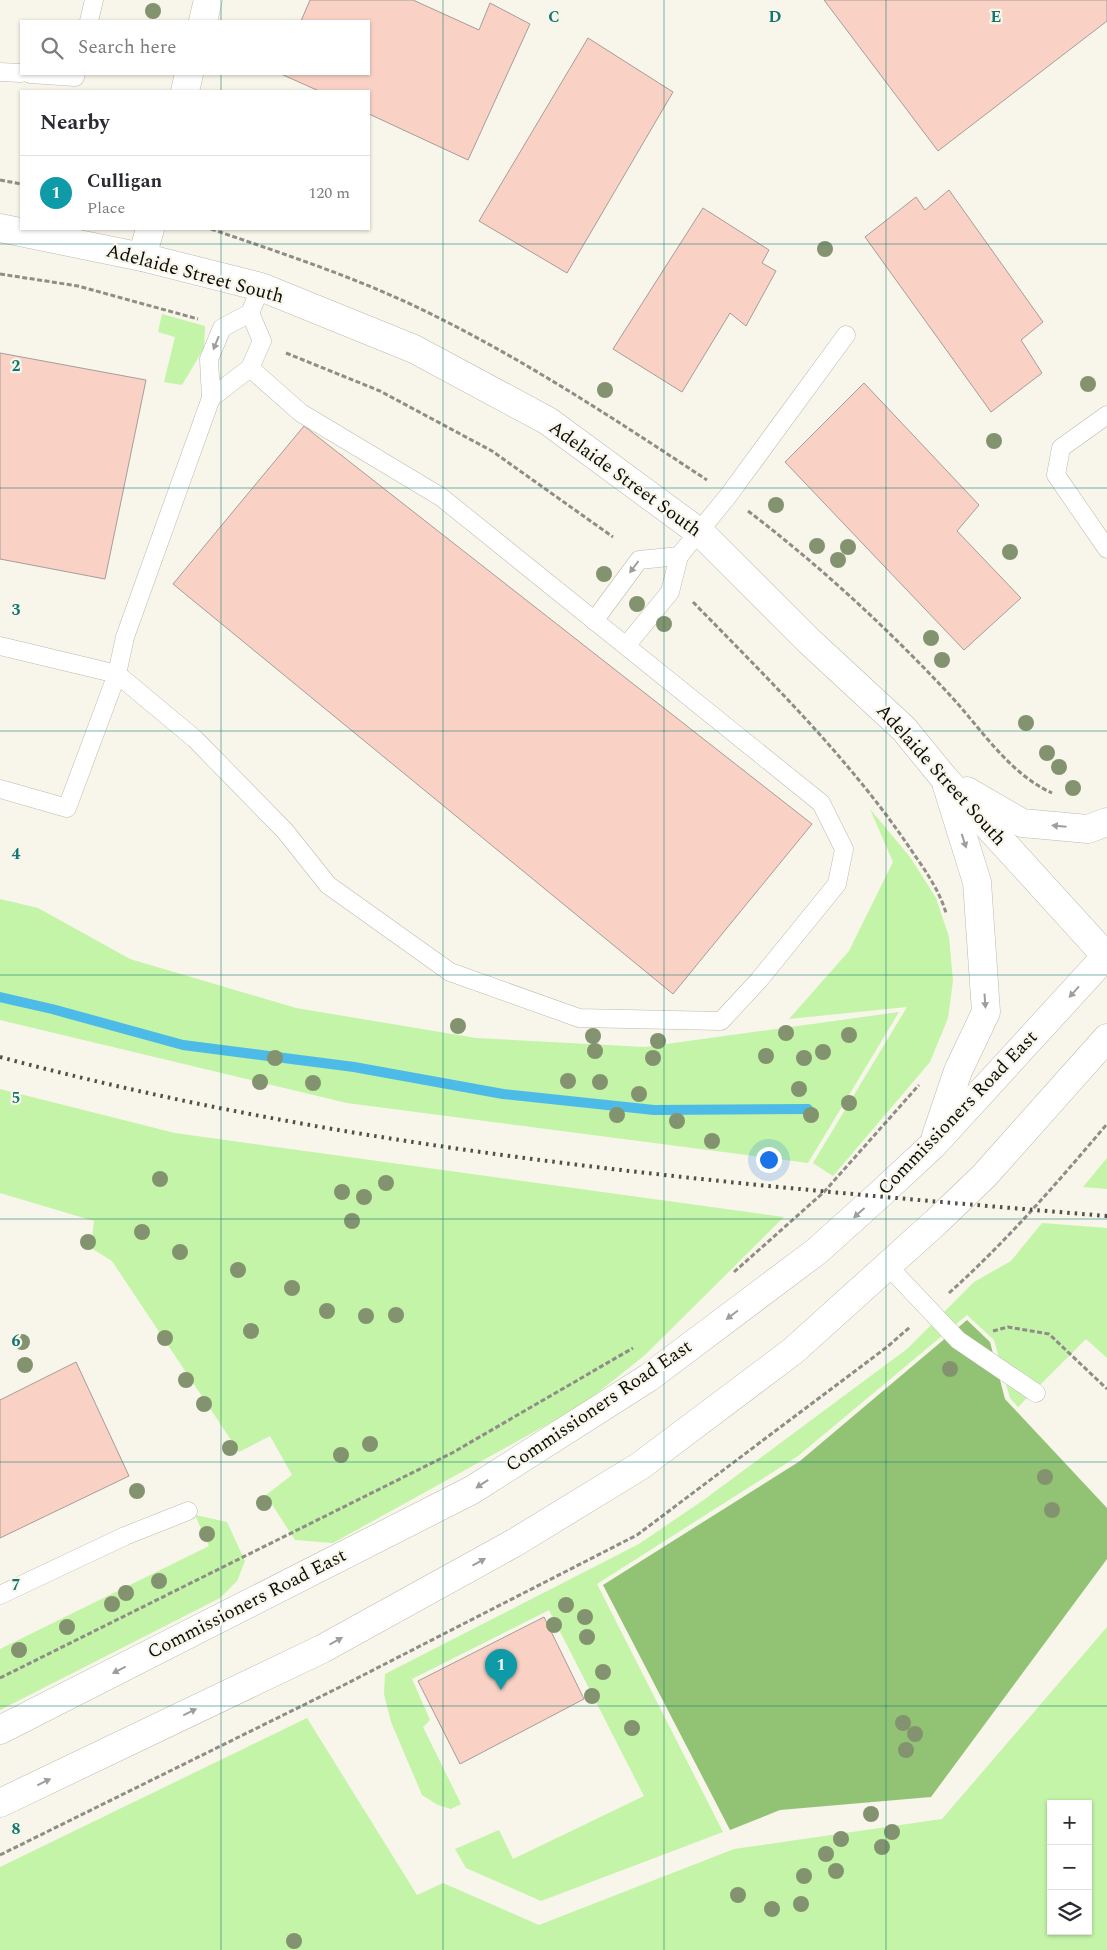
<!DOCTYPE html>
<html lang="en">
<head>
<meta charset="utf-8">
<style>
	:root { --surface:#fff; --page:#f2f2f3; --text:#2b2b33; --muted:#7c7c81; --line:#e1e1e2; --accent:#a6702b }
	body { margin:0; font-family:Spectral,serif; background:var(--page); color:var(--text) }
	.controls { position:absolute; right:15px; bottom:15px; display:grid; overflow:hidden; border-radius:0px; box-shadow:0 1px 4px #0004 }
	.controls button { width:45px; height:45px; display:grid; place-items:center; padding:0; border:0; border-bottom:1px solid var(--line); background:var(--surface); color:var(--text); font:25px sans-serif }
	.you { position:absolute; left:768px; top:1159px; width:18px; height:18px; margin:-12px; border:4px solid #fff; border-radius:50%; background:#1a73e8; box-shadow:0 0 0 8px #1a73e833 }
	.badge { display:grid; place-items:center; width:32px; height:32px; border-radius:50%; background:var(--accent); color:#fff; font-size:16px; font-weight:700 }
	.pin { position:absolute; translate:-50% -41px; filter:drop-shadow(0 1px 2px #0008) }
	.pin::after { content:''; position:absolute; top:26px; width:18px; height:15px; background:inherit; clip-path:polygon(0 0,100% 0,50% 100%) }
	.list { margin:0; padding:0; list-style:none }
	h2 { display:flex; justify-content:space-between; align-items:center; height:65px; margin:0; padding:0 20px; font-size:21px }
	h2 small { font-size:16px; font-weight:400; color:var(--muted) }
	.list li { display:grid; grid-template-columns:32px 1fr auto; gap:15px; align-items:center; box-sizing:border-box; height:75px; padding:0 20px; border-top:1px solid var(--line) }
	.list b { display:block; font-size:19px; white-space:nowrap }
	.list p { margin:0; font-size:16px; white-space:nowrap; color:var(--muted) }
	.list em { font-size:16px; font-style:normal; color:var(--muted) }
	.icon { flex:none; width:28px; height:28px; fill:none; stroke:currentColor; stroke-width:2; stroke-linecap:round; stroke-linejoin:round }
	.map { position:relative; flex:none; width:1107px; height:1950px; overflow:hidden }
	.search { position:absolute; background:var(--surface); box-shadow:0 1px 4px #0004; left:20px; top:20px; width:350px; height:55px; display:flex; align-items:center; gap:12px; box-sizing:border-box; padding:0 18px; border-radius:0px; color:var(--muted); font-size:19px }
	.panel { position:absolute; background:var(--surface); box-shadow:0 1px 4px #0004; left:20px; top:90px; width:350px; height:140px; border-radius:0px }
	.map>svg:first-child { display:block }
	.green { fill:#c3f4a7; fill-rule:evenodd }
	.forest { fill:#92c375 }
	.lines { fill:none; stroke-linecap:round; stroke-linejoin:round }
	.stream { stroke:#4dbbe7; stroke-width:10 }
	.building { fill:#f9d2c5; stroke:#a79c98 }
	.service-casing { stroke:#bcbaaf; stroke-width:19 }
	.minor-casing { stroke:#bcbaaf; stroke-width:29 }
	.secondary-casing { stroke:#bcbaaf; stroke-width:29 }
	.path { stroke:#8f8d86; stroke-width:3; stroke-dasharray:5 2.5; stroke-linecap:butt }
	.service { stroke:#fff; stroke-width:18 }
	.minor { stroke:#fff; stroke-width:28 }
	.secondary { stroke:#fff; stroke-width:28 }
	.rail { stroke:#504f49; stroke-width:4; stroke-dasharray:2.5 5; stroke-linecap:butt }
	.tree { fill:#83936f }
	.oneway { fill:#9e9e9c }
	.grid { fill:none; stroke:#0f766e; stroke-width:1; stroke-opacity:0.55 }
	.labels { text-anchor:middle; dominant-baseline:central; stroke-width:4.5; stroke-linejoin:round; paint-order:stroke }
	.street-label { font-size:19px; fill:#0c0c08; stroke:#f8f5ea }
	.grid-label { font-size:16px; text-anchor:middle; font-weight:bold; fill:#0f766e; stroke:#f8f5ea; stroke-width:4.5; stroke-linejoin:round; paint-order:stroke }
</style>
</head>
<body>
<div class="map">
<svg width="1107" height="1950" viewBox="0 0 1107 1950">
	<rect width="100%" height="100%" fill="#f8f5ea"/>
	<g class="green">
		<polygon points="162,314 205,326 204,348 182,385 164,382 175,337 158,332"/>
		<polygon points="870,809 910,857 936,898 949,937 953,981 948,1018 930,1062 833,1176 813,1163 907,1007 789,1019 849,951 893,862"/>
		<polygon points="0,899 38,908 130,959 296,1008 476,1038 645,1047 899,1012 808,1163 347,1103 0,1020"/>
		<polygon points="0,1089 175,1133 784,1217 645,1355 581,1406 333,1543 295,1540 266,1495 292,1475 270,1436 239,1452 112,1261 91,1248 94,1221 0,1193"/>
		<polygon points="1107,1158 1107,1189 1083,1187"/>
		<polygon points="1042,1223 1107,1228 1107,1358 1086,1339 1018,1407 1010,1398 994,1340 967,1315 798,1456 597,1584 723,1832 541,1901 466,1868 455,1849 499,1830 513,1859 644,1796 549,1610 412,1679 430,1720 423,1727 461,1804 451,1809 438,1805 422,1795 391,1722 384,1694 385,1674 639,1544 705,1499 907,1349 974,1282 1011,1261"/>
		<polygon points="195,1515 227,1522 245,1561 237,1581 220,1598 0,1710 0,1649 209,1546"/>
		<path d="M 1107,1627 L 1107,1950 L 0,1950 L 0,1867 L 307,1718 L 417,1895 L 443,1883 L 539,1925 L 734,1849 L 942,1819 ZM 1051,1804 L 1088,1804 L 1088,1931 L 1051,1931 Z"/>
	</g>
	<polygon class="forest" points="967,1320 990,1342 1005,1399 1107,1508 1107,1559 931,1797 780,1810 730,1830 603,1585 800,1461"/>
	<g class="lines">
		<polyline class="stream" points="0,997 52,1009 183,1045 354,1067 503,1094 654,1110 808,1109"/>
	</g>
	<g class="building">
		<polygon points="310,0 413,0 479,30 490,3 530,24 468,160 369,114 369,91 319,91 281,74 369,74 369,21 301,21"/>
		<polygon points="824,0 1107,0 1107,21 938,151"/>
		<polygon points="588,38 673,92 567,273 479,221"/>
		<polygon points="949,190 1043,322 1021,340 1042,373 991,412 865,237 916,197 925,210"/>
		<polygon points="703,208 769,250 762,263 776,271 746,326 730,313 682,392 613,349"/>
		<polygon points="0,353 146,380 105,579 0,559"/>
		<polygon points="864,383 979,505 957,531 1021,598 964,650 785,462"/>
		<polygon points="304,426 812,824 673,994 173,584"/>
		<polygon points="76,1362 129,1476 0,1538 0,1400"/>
		<polygon points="544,1617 584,1699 460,1764 418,1681"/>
	</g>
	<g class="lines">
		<g class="service-casing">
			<g id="service">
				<polyline points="89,21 94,0"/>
				<polyline points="0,72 21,73"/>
				<polyline points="30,74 75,77 76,74"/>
				<polyline points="211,398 250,368 262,341 250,313"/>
				<polyline points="1107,415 1061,448 1056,475 1107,549"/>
				<polyline points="594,621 639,560 679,556"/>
				<polyline points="0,646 117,674 195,739 285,831 328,885 450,972 579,1018 721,1021 759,980 837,884 844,849 821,803 441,497 301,413 250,368"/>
				<polyline points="626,646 670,592 679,556 728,496 846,335"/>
				<polyline points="0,789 67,808 117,674 125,637 211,398 209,359 222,328 250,313 261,287"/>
				<polyline points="888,1266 958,1340 1036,1393"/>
				<polyline points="0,1595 125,1536 188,1511"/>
			</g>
		</g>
		<g class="minor-casing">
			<g id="minor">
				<polyline points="203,21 208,0"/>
				<polyline points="185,91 189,74"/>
				<polyline points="142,257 150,229"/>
			</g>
		</g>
		<g class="secondary-casing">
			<g id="secondary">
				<polyline points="0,228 142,257 261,287 414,349 548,421 703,535 809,641 904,729 944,778 1107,957"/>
				<polyline points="967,791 1022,823 1088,829 1107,822"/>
				<polyline points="936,1136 958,1071 986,1012 977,882 947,786"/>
				<polyline points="0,1730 472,1490 648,1378 817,1251 877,1197 933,1145 1107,955"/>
				<polyline points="0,1803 322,1649 514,1543 640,1466 793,1351 936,1222 984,1176 1107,1038"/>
			</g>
		</g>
		<g class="path">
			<polyline points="0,180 21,184"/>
			<path d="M 211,229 C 284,254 358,278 427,312 C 525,360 616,420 707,480"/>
			<polyline points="0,274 78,286 198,319"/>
			<polyline points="286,353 380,391 492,451 613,537"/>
			<path d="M 748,511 C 819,565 887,628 948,693 C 980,727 1008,773 1052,793"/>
			<path d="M 693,602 C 767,678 844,753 905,841 C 921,865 938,886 946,913"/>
			<polyline points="734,1272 824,1192 919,1085"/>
			<path d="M 949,1293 C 1007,1241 1057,1183 1107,1124"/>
			<polyline points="993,1331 1008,1327 1049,1334 1107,1389"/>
			<polyline points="0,1678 452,1453 633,1348"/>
			<polyline points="0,1855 340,1687 637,1535 887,1347 910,1327"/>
		</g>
		<use href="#service" class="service"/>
		<use href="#minor" class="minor"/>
		<use href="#secondary" class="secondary"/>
		<path class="rail" d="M 0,1057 C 362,1154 735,1185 1107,1216"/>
	</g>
	<g class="tree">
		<circle cx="153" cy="11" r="8"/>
		<circle cx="825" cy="249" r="8"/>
		<circle cx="1088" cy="384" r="8"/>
		<circle cx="605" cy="390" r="8"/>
		<circle cx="994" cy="441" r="8"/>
		<circle cx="776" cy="505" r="8"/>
		<circle cx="817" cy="546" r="8"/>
		<circle cx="848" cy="547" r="8"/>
		<circle cx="1010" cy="552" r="8"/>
		<circle cx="838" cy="560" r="8"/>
		<circle cx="604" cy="574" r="8"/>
		<circle cx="637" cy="604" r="8"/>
		<circle cx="664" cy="624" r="8"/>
		<circle cx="931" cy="638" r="8"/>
		<circle cx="942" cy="660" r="8"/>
		<circle cx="1026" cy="723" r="8"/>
		<circle cx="1047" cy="753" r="8"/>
		<circle cx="1059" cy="767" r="8"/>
		<circle cx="1073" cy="788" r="8"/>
		<circle cx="458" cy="1026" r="8"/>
		<circle cx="786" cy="1033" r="8"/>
		<circle cx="849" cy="1035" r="8"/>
		<circle cx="593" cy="1036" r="8"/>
		<circle cx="658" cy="1041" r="8"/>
		<circle cx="595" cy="1051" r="8"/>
		<circle cx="823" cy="1052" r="8"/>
		<circle cx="766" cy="1056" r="8"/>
		<circle cx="275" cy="1058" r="8"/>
		<circle cx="653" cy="1058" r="8"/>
		<circle cx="804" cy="1058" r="8"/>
		<circle cx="568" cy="1081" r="8"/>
		<circle cx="260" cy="1082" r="8"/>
		<circle cx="600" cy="1082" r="8"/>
		<circle cx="313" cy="1083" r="8"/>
		<circle cx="799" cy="1089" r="8"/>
		<circle cx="639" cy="1094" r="8"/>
		<circle cx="849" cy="1103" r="8"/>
		<circle cx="617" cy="1115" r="8"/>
		<circle cx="811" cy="1115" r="8"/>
		<circle cx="677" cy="1121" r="8"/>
		<circle cx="712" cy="1141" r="8"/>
		<circle cx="768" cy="1160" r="8"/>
		<circle cx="160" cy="1179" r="8"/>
		<circle cx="386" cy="1183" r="8"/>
		<circle cx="342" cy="1192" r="8"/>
		<circle cx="364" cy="1197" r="8"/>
		<circle cx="352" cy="1221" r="8"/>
		<circle cx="142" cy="1232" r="8"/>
		<circle cx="88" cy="1242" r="8"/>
		<circle cx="180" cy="1252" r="8"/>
		<circle cx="238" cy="1270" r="8"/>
		<circle cx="292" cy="1288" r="8"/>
		<circle cx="327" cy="1311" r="8"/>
		<circle cx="396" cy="1315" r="8"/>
		<circle cx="366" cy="1316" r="8"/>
		<circle cx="251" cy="1331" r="8"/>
		<circle cx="165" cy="1338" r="8"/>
		<circle cx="22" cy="1342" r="8"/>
		<circle cx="25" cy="1365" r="8"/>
		<circle cx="950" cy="1369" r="8"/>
		<circle cx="186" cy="1380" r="8"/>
		<circle cx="204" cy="1404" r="8"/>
		<circle cx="370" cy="1444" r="8"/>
		<circle cx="230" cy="1448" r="8"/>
		<circle cx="341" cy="1455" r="8"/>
		<circle cx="1045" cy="1477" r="8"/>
		<circle cx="137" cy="1491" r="8"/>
		<circle cx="264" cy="1503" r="8"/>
		<circle cx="1052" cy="1510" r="8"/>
		<circle cx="207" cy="1534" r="8"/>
		<circle cx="159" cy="1581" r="8"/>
		<circle cx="126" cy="1593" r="8"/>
		<circle cx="112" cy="1604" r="8"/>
		<circle cx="566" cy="1605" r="8"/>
		<circle cx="585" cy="1617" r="8"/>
		<circle cx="554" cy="1625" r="8"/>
		<circle cx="67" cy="1627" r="8"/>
		<circle cx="587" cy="1637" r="8"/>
		<circle cx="19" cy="1650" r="8"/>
		<circle cx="603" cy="1672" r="8"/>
		<circle cx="592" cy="1696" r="8"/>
		<circle cx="903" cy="1723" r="8"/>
		<circle cx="632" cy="1728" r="8"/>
		<circle cx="915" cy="1734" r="8"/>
		<circle cx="906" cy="1750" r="8"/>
		<circle cx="871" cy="1814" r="8"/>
		<circle cx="892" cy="1832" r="8"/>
		<circle cx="841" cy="1839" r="8"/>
		<circle cx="882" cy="1847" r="8"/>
		<circle cx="826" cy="1854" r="8"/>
		<circle cx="836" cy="1871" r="8"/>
		<circle cx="804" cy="1876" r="8"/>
		<circle cx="738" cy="1895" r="8"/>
		<circle cx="801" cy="1904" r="8"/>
		<circle cx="772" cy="1909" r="8"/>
		<circle cx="294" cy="1941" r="8"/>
	</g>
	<defs><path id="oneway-solid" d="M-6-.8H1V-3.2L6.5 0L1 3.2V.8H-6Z" transform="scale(1.25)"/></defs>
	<g class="oneway">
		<use href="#oneway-solid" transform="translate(216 343) rotate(112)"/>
		<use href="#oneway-solid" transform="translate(634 567) rotate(127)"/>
		<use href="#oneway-solid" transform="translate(1059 826) rotate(-175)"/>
		<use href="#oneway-solid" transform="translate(964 841) rotate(72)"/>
		<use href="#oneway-solid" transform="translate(1074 992) rotate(132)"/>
		<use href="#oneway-solid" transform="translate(985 1001) rotate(86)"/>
		<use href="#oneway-solid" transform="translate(859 1213) rotate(138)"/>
		<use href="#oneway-solid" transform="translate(732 1315) rotate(143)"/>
		<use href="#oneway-solid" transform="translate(482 1484) rotate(147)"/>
		<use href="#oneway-solid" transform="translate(479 1562) rotate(-29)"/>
		<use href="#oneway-solid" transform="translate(336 1641) rotate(-29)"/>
		<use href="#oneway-solid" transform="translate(119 1670) rotate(153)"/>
		<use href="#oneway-solid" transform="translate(190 1712) rotate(-26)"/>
		<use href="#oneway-solid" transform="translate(44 1782) rotate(-26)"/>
	</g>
	<path class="grid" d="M 221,0 L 221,21M 443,0 L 443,1950M 664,0 L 664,1950M 886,0 L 886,1950M 221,74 L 221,91M 221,229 L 221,1950M 0,244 L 1107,244M 0,488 L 1107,488M 0,731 L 1107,731M 0,975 L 1107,975M 0,1219 L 1107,1219M 0,1462 L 1107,1462M 0,1706 L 1107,1706"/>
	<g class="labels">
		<g class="street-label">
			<text transform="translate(195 274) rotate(15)">Adelaide Street South</text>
			<text transform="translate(625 479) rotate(36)">Adelaide Street South</text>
			<text transform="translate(941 775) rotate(48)">Adelaide Street South</text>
			<text transform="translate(958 1113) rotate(-46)">Commissioners Road East</text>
			<text transform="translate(599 1406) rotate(-34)">Commissioners Road East</text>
			<text transform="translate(247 1604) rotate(-27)">Commissioners Road East</text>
		</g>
	</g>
	<g class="grid-label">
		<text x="554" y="22">C</text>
		<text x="775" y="22">D</text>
		<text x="996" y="22">E</text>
		<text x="16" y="371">2</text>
		<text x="16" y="615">3</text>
		<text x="16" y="859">4</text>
		<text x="16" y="1103">5</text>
		<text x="16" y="1346">6</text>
		<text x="16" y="1590">7</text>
		<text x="16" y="1834">8</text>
	</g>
</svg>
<div class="controls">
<button>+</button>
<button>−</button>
<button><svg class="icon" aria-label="layers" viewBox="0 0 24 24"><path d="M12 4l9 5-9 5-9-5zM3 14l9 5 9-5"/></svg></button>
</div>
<div class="you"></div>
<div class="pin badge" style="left:501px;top:1690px;background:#0f9aa8">1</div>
<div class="search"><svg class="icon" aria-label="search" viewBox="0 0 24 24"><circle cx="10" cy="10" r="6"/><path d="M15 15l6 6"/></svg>Search here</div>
<section class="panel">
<h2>Nearby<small></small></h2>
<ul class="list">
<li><span class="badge" style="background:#0f9aa8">1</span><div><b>Culligan</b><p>Place</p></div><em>120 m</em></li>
</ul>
</section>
</div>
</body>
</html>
